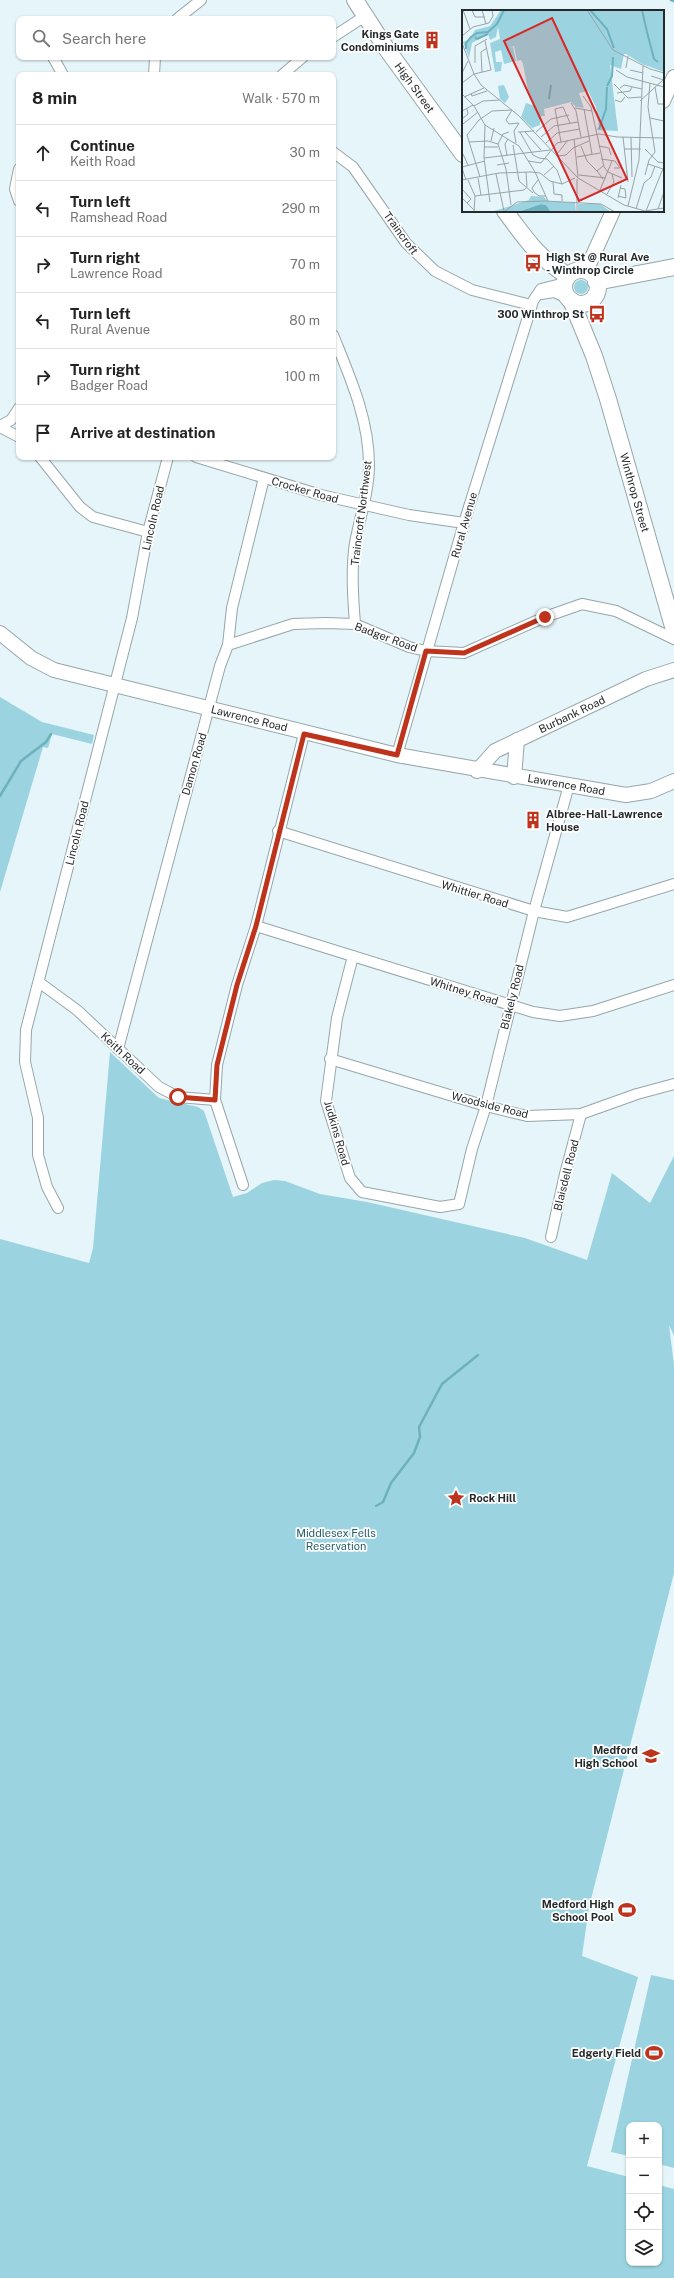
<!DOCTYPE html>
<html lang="en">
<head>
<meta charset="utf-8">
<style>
	:root { --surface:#fff; --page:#f6f6f6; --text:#222; --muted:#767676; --line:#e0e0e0 }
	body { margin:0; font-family:"Public Sans",sans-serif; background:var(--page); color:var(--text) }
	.controls { position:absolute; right:12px; bottom:12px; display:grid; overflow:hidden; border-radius:8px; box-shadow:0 1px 3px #0004 }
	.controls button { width:36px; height:36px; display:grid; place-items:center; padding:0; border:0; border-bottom:1px solid var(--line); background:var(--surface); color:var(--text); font:20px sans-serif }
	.stop { position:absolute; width:12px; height:12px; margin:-9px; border:3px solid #be331c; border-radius:50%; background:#fff }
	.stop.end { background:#be331c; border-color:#fff; box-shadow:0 1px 4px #0008 }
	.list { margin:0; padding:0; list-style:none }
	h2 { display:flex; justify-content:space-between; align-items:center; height:52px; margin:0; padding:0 16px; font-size:17px }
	h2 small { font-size:13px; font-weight:400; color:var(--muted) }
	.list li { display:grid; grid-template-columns:26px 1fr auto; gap:12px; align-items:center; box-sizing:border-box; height:56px; padding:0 16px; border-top:1px solid var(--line) }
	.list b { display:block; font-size:15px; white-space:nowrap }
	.list p { margin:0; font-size:13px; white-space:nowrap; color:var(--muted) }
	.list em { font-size:13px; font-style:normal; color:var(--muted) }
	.icon { flex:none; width:22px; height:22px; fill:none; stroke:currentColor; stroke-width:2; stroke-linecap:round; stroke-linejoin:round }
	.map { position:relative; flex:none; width:674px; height:2278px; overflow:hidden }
	.search { position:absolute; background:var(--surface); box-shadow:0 1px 3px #0004; left:16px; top:16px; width:320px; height:44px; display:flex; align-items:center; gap:10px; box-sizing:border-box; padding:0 14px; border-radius:8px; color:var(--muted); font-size:15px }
	.panel { position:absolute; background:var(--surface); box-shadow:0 1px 3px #0004; left:16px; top:72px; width:320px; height:388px; border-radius:8px }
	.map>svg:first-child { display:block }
	.green { fill:#9bd4e0 }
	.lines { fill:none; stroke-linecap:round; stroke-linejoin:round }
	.stream { stroke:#6eb1be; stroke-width:2.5 }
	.street-casing { stroke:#97a6a9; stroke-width:12 }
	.secondary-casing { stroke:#97a6a9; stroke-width:16 }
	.primary-casing { stroke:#97a6a9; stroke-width:18 }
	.street { stroke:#fff; stroke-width:10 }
	.secondary { stroke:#fff; stroke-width:14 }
	.primary { stroke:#fff; stroke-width:16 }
	.route { stroke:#be331c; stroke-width:5 }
	.labels { text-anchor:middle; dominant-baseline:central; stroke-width:3.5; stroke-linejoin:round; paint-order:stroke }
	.poi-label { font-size:11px; font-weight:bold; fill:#242a2c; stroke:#fff; text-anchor:end }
	.street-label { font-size:11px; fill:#242a2c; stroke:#fff }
	.park-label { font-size:11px; fill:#255d67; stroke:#fff }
	.inset-river { fill:none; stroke:#6eb1be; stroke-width:2 }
	.inset-road { fill:none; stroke:#98a4a7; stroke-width:1 }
	.view { fill:#d62828; fill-opacity:0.15; stroke:#d62828; stroke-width:2 }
	.inset-edge { fill:none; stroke:#242a2c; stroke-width:2 }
</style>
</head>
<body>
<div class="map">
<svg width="674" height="2278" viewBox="0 0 674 2278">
	<rect width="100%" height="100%" fill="#e5f5f9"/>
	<g class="green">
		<circle cx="581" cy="287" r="7"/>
		<polygon points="0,697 42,722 94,735 92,744 52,734 48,748 43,747 0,892"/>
		<polygon points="110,1052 159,1098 198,1107 204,1111 233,1197 247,1193 262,1183 274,1180 285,1181 320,1194 367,1202 525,1238 587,1260 612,1173 650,1203 674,1156 674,1336 669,1325 674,1365 674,1573 589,1907 582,1956 638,1977 587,2166 629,2177 629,2263 659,2263 659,2185 674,2189 674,2278 0,2278 0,1239 89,1263 93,1248"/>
		<polygon points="651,1975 674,1980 674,2168 659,2164 659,2125 629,2125 629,2156 611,2152"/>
	</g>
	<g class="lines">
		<g class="stream">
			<polyline points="671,0 674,1"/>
			<polyline points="0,796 21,761 46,742 51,734"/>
			<polyline points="376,1506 383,1502 391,1483 414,1453 420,1437 419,1427 442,1384 478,1355"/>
		</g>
		<g class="street-casing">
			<g id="street">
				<polyline points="177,19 201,0"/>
				<polyline points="333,37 365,16"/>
				<polyline points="53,57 63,75"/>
				<polyline points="154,75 155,57"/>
				<polyline points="282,75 303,57"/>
				<polyline points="333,152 353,167 406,243 435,271 472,290 531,305"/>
				<polyline points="19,169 15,189 19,201"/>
				<polyline points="541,294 554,292 570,299"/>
				<path d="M 333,335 C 350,377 369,419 369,465 C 369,491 360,517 355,543 C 351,569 353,598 355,624"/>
				<polyline points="0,426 11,420 19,408"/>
				<polyline points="0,427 19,437"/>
				<polyline points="40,457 80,507 93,517 148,532"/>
				<polyline points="196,457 321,495 409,515 464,523"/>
				<polyline points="228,645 293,624 326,623 355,624 409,647 426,651 464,653 545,617 582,604 616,611 674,639"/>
				<polyline points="397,755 464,523 533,301 541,289 565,283"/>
				<polyline points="278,831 534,911 567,917 674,884"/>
				<polyline points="256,926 533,1012 560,1016 593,1011 674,985"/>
				<polyline points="353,956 337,1018 326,1101 350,1178 362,1192 440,1207 459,1204 472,1149 486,1106 534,911 569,785"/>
				<polyline points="40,983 77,1010 159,1087 178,1097 215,1100"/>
				<polyline points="118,1049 220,666 228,645 232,608 264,478"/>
				<polyline points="330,1059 486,1106 527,1116 581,1114 637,1094 674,1084"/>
				<polyline points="243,1185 215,1100 217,1065 237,985 256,926 304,734"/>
				<polyline points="58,1208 47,1187 38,1155 38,1118 25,1062 26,1030 132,618 148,532 168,457"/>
				<polyline points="551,1237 565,1174 581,1114"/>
			</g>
		</g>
		<g class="secondary-casing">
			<g id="secondary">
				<polyline points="663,101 674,77"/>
				<polyline points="586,271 613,211"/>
				<path id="s1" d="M 0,633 L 31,658 L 54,670 L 397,755 L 626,795 L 651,791 L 674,781"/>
				<path id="s2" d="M 477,771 L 495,751 L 646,679 L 674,670"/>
				<polyline points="514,777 517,740"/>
			</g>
		</g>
		<g class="primary-casing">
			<g id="primary">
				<path id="s3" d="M 355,0 L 386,48 L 463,154"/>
				<path d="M 505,211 C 526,239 537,257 568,276"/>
				<circle cx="581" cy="287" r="17"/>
				<polyline points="596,282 674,267"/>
				<path id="s4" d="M 571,300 L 594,356 L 608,399 L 674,630"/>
			</g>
		</g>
		<use href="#street" class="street"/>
		<use href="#secondary" class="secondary"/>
		<use href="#primary" class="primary"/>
	</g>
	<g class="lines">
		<polyline class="route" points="178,1097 215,1100 217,1065 237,985 256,926 304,734 397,755 426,651 464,653 545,617"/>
	</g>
	<defs>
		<g id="building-bare" transform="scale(1.38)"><path d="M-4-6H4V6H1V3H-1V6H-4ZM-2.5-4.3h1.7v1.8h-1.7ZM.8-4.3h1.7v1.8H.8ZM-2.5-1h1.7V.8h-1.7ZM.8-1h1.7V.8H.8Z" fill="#be331c" stroke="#fff" stroke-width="2.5" paint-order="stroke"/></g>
		<g id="bus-bare" transform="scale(1.38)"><path d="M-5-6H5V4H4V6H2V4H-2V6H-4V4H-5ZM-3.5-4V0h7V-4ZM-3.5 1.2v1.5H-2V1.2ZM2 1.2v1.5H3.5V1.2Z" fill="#be331c" stroke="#fff" stroke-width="2.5" paint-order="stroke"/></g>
		<g id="sight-bare" transform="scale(1.38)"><path d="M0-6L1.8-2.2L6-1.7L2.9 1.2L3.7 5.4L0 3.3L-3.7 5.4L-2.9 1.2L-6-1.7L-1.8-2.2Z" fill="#be331c" stroke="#fff" stroke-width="2.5" paint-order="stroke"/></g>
		<g id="school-bare" transform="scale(1.38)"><path d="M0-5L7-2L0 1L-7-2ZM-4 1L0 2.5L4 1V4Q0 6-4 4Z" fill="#be331c" stroke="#fff" stroke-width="2.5" paint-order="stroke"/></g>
		<g id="stadium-bare" transform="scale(1.38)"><path d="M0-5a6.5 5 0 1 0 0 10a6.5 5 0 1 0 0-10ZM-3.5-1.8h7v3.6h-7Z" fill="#be331c" stroke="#fff" stroke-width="2.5" paint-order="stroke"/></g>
	</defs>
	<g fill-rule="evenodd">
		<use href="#building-bare" x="432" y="40"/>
		<use href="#bus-bare" x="533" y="263"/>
		<use href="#bus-bare" x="597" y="314"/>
		<use href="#building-bare" x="533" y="820"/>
		<use href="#sight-bare" x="456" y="1498"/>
		<use href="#school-bare" x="651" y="1756"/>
		<use href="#stadium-bare" x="627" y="1910"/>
		<use href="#stadium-bare" x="654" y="2053"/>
	</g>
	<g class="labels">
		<g class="poi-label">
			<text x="419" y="34">Kings Gate<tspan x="419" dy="13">Condominiums</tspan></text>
			<text x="546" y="257" text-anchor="start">High St @ Rural Ave<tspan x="546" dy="13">- Winthrop Circle</tspan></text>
			<text x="584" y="314">300 Winthrop St</text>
			<text x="546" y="814" text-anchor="start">Albree-Hall-Lawrence<tspan x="546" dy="13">House</tspan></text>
			<text x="469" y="1498" text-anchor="start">Rock Hill</text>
			<text x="638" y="1750">Medford<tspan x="638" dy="13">High School</tspan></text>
			<text x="614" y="1904">Medford High<tspan x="614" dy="13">School Pool</tspan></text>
			<text x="641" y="2053">Edgerly Field</text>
		</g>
		<g class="street-label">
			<text stroke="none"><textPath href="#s3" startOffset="106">High Street</textPath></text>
			<text transform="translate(401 233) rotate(54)">Traincroft</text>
			<text transform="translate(305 490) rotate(16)">Crocker Road</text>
			<text stroke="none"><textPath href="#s4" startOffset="203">Winthrop Street</textPath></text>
			<text transform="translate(361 513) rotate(-83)">Traincroft Northwest</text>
			<text transform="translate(153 518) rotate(-77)">Lincoln Road</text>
			<text transform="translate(464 525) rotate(-74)">Rural Avenue</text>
			<text transform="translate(386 637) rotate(20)">Badger Road</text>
			<text stroke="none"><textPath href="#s2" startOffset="112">Burbank Road</textPath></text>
			<text stroke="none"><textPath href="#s1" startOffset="267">Lawrence Road</textPath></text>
			<text transform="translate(194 764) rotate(-74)">Damon Road</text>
			<text stroke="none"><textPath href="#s1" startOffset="591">Lawrence Road</textPath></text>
			<text transform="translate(77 833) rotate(-76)">Lincoln Road</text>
			<text transform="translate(475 894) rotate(17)">Whittier Road</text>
			<text transform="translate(464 991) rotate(17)">Whitney Road</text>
			<text transform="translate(512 997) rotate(-76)">Blakely Road</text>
			<text transform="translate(123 1053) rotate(43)">Keith Road</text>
			<text transform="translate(490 1105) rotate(14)">Woodside Road</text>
			<text transform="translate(337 1133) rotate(74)">Judkins Road</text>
			<text transform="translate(566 1175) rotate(-76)">Blaisdell Road</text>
		</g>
		<g class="park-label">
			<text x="336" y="1533">Middlesex Fells<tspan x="336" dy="13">Reservation</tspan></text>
		</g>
	</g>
	<g transform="translate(462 10)">
		<rect width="202" height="202" fill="#e5f5f9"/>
		<path d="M 39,0 L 202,0 L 202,62 L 180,54 L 164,44 L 162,44 L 159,59 L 148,55 L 156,121 L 134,120 L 137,117 L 134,97 L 126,81 L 117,83 L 122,98 L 114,97 L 109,92 L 82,99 L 83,106 L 79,106 L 78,115 L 70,118 L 59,107 L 64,93 L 73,96 L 67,86 L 61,54 L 59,50 L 55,51 L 52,36 L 33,42 L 34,52 L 40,52 L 39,61 L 33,62 L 28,33 L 38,29 L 36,17 L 34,27 L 28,30 L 26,24 L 10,33 L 7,48 L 1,32 L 8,29 L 13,20 L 28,16 ZM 51,37 L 54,51 L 42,54 L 39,39 ZM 42,75 L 47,87 L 43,93 L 38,89 L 36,76 ZM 69,186 L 82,187 L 86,191 L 113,193 L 114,202 L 89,202 L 84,195 L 79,194 L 56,202 L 29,202 L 67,190 ZM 116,194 L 138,194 L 149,202 L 116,202 Z" fill="#9bd4e0"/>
		<path d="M 79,194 L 84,195 L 89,202 L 56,202 Z" fill="#6eb1be"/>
		<path class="inset-river" d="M 128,0 L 145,19 L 152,38M 180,0 L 185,22M 185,22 L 192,49 L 196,52M 13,27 L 15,29 L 26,24M 4,39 L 4,33 L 9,27 L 15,23 L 26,22 L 35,14 L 42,0M 145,76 L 150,66 L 151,47M 87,89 L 89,75M 137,119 L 144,99 L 145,77"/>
		<path class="inset-road" d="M 1,0 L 8,19M 10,0 L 13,7 L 23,7M 20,0 L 24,14M 125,0 L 151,40 L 188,59 L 202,63M 0,26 L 11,17 L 27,13 L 31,6 L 30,0M 0,33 L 12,64 L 19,75 L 57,106 L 116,168M 13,53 L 13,36 L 25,29M 164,58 L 166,46M 154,60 L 165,67 L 202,77M 168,60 L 181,63M 20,62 L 19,42 L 25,38M 0,63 L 6,51M 189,66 L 202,70M 0,73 L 12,64 L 29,60 L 23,31M 152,74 L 166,88 L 179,87M 193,77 L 196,94 L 202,94M 158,78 L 162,75 L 180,79M 9,83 L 10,86 L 25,81M 155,83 L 168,81 L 170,77M 0,84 L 12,96 L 23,115 L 57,136 L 73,162M 121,86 L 129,97 L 142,157 L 146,162 L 160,168M 2,87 L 22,78M 153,90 L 159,92 L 163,87M 178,91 L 202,69M 109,93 L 114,101 L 119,127M 12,96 L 21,91 L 38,90M 113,98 L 130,101M 122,99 L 130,144M 0,101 L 11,95M 188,108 L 202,111M 0,109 L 6,104 L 5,99M 1,114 L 16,102M 23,115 L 22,148 L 28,192M 47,122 L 41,124 L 36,134 L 44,159 L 49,195M 56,122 L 72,121M 58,122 L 71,145 L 77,148 L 85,149 L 95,160 L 100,174M 63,122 L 79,140M 74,122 L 89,109 L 107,105M 79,127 L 92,116 L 116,112M 161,127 L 166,172M 169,127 L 170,167M 112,129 L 116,167M 29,131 L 32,118M 7,132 L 26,131 L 36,134M 99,132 L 93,99 L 101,97 L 108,113M 84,133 L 95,123 L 118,119M 51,135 L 57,171 L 71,183M 119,136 L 125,151 L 135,161M 137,136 L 147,138 L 149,145M 22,137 L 36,137M 162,139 L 179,139M 183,139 L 196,152 L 202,153M 1,144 L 6,155M 95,144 L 106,130M 45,146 L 43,134 L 46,129M 96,146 L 104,145 L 111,138 L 127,131M 115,147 L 138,143M 22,148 L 88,140M 139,149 L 153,151 L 158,158 L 152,158M 66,151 L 79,153 L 95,133 L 137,124 L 155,127 L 202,128M 186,154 L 201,159M 35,155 L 47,153M 0,157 L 23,151M 0,158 L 4,170M 64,162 L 65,177M 73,162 L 86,191M 34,164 L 42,201M 82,165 L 92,156M 117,165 L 144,168M 183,165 L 187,150 L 193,142 L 186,97 L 188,73M 18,167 L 5,125 L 17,110 L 30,101 L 50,100 L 44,110 L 47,114 L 57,113 L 52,121 L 54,133M 16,168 L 19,185M 116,168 L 162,195 L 183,201 L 202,198M 115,169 L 115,202M 141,169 L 135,161 L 141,156M 0,170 L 37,163 L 69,162 L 78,163 L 88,171 L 100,174 L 113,168M 6,170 L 13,186 L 12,202M 76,170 L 70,178 L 72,182 L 77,186 L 84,186M 91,172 L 92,184 L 100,185 L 100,191M 0,179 L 9,189 L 5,193M 138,180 L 150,151M 145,184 L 152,172 L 150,164M 13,186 L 62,180 L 65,177M 156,186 L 164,188 L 163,179 L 158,178M 0,188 L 12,200M 156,188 L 159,175M 166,196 L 177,150 L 181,56M 174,199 L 182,173 L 189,167 L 193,156M 196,199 L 202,182M 184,201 L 202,156M 42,202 L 55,192 L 83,191 L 139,194 L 153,202"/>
		<path class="view" d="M 90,8 L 165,169 L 117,191 L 42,31 Z"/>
		<rect width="202" height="202" class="inset-edge"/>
	</g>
</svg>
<div class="controls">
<button>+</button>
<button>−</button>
<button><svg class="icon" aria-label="locate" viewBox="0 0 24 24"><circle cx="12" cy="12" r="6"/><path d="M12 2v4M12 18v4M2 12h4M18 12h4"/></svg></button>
<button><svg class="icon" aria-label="layers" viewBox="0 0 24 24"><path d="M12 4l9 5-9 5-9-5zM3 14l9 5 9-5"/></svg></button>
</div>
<div class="stop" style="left:178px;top:1097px"></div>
<div class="stop end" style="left:545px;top:617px"></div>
<div class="search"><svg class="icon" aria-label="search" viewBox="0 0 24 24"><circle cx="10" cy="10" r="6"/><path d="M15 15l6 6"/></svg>Search here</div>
<section class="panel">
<h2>8 min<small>Walk · 570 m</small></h2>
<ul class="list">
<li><svg class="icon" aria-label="ahead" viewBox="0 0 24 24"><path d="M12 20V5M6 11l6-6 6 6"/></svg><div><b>Continue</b><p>Keith Road</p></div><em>30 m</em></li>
<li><svg class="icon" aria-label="left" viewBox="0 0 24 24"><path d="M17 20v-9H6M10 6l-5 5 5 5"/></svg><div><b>Turn left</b><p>Ramshead Road</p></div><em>290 m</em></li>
<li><svg class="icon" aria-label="right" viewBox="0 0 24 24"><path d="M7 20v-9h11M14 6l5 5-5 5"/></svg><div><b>Turn right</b><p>Lawrence Road</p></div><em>70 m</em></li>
<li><svg class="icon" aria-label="left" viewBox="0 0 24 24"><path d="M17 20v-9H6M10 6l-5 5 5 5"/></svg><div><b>Turn left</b><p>Rural Avenue</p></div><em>80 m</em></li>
<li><svg class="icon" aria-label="right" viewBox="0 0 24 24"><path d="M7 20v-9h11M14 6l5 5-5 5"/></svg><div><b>Turn right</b><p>Badger Road</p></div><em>100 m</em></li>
<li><svg class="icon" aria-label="arrive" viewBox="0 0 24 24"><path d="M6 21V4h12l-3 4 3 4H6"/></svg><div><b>Arrive at destination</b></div></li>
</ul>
</section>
</div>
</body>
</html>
